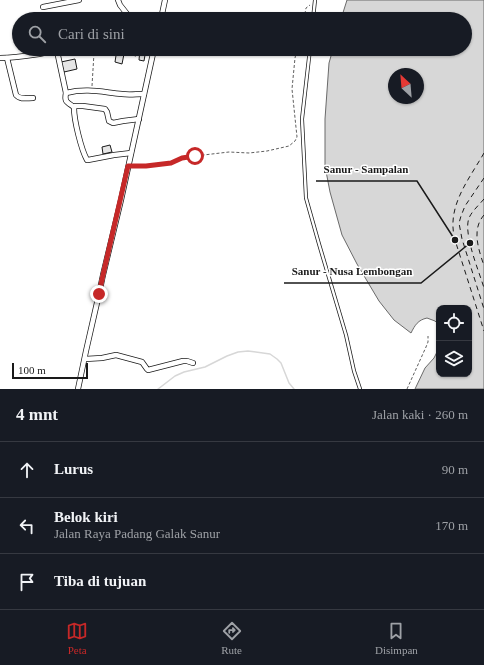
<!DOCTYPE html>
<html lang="id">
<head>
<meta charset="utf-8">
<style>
	:root { --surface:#171b24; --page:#20242c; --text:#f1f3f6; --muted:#9ea1a6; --line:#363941; --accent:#c62828 }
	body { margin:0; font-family:Georgia,serif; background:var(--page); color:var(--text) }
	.controls { position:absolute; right:12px; bottom:12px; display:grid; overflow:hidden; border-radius:8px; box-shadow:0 1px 3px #0004 }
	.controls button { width:36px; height:36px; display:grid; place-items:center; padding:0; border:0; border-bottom:1px solid var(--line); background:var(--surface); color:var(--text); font:20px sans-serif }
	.compass { position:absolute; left:388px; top:68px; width:36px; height:36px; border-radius:50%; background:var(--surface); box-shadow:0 1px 3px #0004; rotate:334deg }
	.scale { position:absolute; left:12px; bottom:10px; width:76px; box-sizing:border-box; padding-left:4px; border:2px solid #1a1a1a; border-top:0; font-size:11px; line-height:14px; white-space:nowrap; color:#1a1a1a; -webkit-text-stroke:3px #fff; paint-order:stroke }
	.stop { position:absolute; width:12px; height:12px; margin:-9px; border:3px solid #c62828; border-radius:50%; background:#fff }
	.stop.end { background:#c62828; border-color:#fff; box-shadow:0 1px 4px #0008 }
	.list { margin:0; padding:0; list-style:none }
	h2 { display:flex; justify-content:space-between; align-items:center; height:52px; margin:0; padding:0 16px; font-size:17px }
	h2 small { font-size:13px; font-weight:400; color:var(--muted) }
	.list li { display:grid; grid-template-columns:26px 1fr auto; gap:12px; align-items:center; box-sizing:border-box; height:56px; padding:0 16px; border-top:1px solid var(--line) }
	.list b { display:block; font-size:15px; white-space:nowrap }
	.list p { margin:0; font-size:13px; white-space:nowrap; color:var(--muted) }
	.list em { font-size:13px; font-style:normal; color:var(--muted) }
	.icon { flex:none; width:22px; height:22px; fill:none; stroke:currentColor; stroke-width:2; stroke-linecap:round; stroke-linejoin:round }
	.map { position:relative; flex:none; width:484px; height:389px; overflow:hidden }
	.search { position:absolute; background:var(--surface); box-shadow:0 1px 3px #0004; left:12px; right:12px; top:12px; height:44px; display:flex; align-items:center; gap:10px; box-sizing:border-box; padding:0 14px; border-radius:22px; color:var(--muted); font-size:15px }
	.sheet { height:220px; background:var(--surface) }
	nav { display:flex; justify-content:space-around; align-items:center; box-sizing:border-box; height:56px; border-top:1px solid var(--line); background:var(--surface); font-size:11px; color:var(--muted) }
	nav a { display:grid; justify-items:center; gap:2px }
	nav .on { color:var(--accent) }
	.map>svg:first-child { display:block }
	.water { fill:#d7d7d7; stroke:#6a6a6a; fill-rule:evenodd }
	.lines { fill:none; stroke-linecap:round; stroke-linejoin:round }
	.stream { stroke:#d7d7d7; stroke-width:1.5 }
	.ferry { stroke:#1a1a1a; stroke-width:1; stroke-dasharray:5 4; stroke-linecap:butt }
	.building { fill:#e6e6e6; stroke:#1a1a1a }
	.lane-casing { stroke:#1a1a1a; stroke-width:4 }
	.street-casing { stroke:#1a1a1a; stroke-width:6 }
	.path { stroke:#5f5f5f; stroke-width:1; stroke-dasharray:3 2; stroke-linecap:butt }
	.lane { stroke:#fff; stroke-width:2.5 }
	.street { stroke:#fff; stroke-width:4.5 }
	.route { stroke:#c62828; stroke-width:5 }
	.leader { fill:none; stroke:#1a1a1a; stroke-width:1.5 }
	.callout-dot { fill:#1a1a1a; stroke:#fff; stroke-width:1.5 }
	.callout-label { font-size:11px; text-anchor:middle; font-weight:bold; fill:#1a1a1a; stroke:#fff; stroke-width:3; stroke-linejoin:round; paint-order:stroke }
</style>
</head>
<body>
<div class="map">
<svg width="484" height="389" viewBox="0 0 484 389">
	<rect width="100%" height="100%" fill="#fff"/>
	<path class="water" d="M 347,0 L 484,0 L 484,389 L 415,389 L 425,368 L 434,358 L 439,348 L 439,374 L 469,374 L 469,308 L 439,308 L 439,325 L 435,321 L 427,318 C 418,320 415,325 411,333 L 394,320 L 379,301 L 357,264 L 342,235 L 330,192 L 325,166 L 325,119 L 329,63 L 333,49 L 465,49 L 465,19 L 341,19 ZM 394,74 L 418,74 L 418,98 L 394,98 Z"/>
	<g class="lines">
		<polyline class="stream" points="158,389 175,376 184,372 205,367 227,356 238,352 248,351 270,354 277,359 281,363 289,383 294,389"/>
		<g class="ferry">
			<path d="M 484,153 C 468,181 446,207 455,240 L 484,331"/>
			<polyline points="484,178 465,206 461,216 459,223 462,239 484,309"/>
			<path d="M 484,199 C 479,205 472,211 469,218 C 463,234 479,271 484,288"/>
			<path d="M 484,215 C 471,230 479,250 484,266"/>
		</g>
	</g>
	<g class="building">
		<polygon points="76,49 94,49 94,50 76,51"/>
		<polygon points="117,49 125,49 122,64 115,62"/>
		<polygon points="126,49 137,51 136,56 125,53"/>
		<polygon points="140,49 146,49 144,61 139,60"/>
		<polygon points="75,59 77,69 64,72 61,62"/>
		<polygon points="110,145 112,152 103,154 102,147"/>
	</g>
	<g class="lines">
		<g class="lane-casing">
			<g id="lane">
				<polyline points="313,19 315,0"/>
				<polyline points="310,49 302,119 306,198 319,244 346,335 354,371 360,389"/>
			</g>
		</g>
		<g class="street-casing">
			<g id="street">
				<polyline points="118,0 120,5 131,19"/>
				<polyline points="43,7 79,0"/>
				<polyline points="161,19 165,0"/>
				<path d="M 0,58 C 13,58 26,56 39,54 C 45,53 52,50 57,51 L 66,93"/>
				<path d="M 7,58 L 16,95 C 20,100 27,98 33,98"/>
				<path d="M 74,107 C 67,102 64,102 66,93 C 87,88 101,92 122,94 C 129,95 136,94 144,94"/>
				<path d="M 131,153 L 114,155 L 88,160 L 87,160 C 81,149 74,120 74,108 L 75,106 L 83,106 L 105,109 L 107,112 L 109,121 L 113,123 L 123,121 L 139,119"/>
				<polyline points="85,359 102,358 116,355 142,362 147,369 148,370 183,361 187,361 193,363"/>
				<polyline points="78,389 86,351 99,294 103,275 121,200 154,49"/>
			</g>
		</g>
		<g class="path">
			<polyline points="304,19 306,8 310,5"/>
			<polyline points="92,86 94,53"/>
			<polyline points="133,166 146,166 171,163 182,158 195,156 229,152 249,153 267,151 289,146 295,141 297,137 292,89 295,58 297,49"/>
			<polyline points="407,389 426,347 428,342 428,336"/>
		</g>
		<use href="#lane" class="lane"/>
		<use href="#street" class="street"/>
	</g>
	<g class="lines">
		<polyline class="route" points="99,294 103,275 128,166 146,166 171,163 182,158 195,156"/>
	</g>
	<path class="leader" d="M455 240L417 181H316M470 243L421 283H284"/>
	<g class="callout-dot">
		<circle cx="455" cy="240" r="4"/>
		<circle cx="470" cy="243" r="4"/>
	</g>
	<g class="callout-label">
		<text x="366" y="173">Sanur - Sampalan</text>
		<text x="352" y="275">Sanur - Nusa Lembongan</text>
	</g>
</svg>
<div class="controls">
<button><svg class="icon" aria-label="locate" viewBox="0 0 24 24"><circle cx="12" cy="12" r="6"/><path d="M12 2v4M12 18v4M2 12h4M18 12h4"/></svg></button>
<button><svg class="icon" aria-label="layers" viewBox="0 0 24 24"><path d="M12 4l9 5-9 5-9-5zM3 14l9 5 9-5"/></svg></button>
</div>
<svg class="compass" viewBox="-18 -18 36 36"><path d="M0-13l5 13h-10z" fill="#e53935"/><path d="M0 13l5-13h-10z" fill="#9ea1a6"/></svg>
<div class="scale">100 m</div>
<div class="stop" style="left:195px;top:156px"></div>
<div class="stop end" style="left:99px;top:294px"></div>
<div class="search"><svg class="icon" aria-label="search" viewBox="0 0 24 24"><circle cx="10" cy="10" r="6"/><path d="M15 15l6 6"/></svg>Cari di sini</div>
</div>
<section class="sheet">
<h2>4 mnt<small>Jalan kaki · 260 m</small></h2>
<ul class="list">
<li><svg class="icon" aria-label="ahead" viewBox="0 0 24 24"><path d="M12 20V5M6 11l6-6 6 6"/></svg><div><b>Lurus</b></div><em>90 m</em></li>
<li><svg class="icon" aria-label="left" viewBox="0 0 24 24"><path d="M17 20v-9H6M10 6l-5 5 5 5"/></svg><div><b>Belok kiri</b><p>Jalan Raya Padang Galak Sanur</p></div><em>170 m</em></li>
<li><svg class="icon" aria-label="arrive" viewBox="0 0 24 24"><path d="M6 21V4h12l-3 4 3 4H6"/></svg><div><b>Tiba di tujuan</b></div></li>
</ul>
</section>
<nav>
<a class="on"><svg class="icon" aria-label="map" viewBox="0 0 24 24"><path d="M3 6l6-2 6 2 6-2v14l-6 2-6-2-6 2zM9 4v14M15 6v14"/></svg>Peta</a>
<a><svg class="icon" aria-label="directions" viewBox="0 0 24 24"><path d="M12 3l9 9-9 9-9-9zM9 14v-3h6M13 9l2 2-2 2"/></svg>Rute</a>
<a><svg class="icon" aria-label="saved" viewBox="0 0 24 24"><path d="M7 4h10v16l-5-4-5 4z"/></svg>Disimpan</a>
</nav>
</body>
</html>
